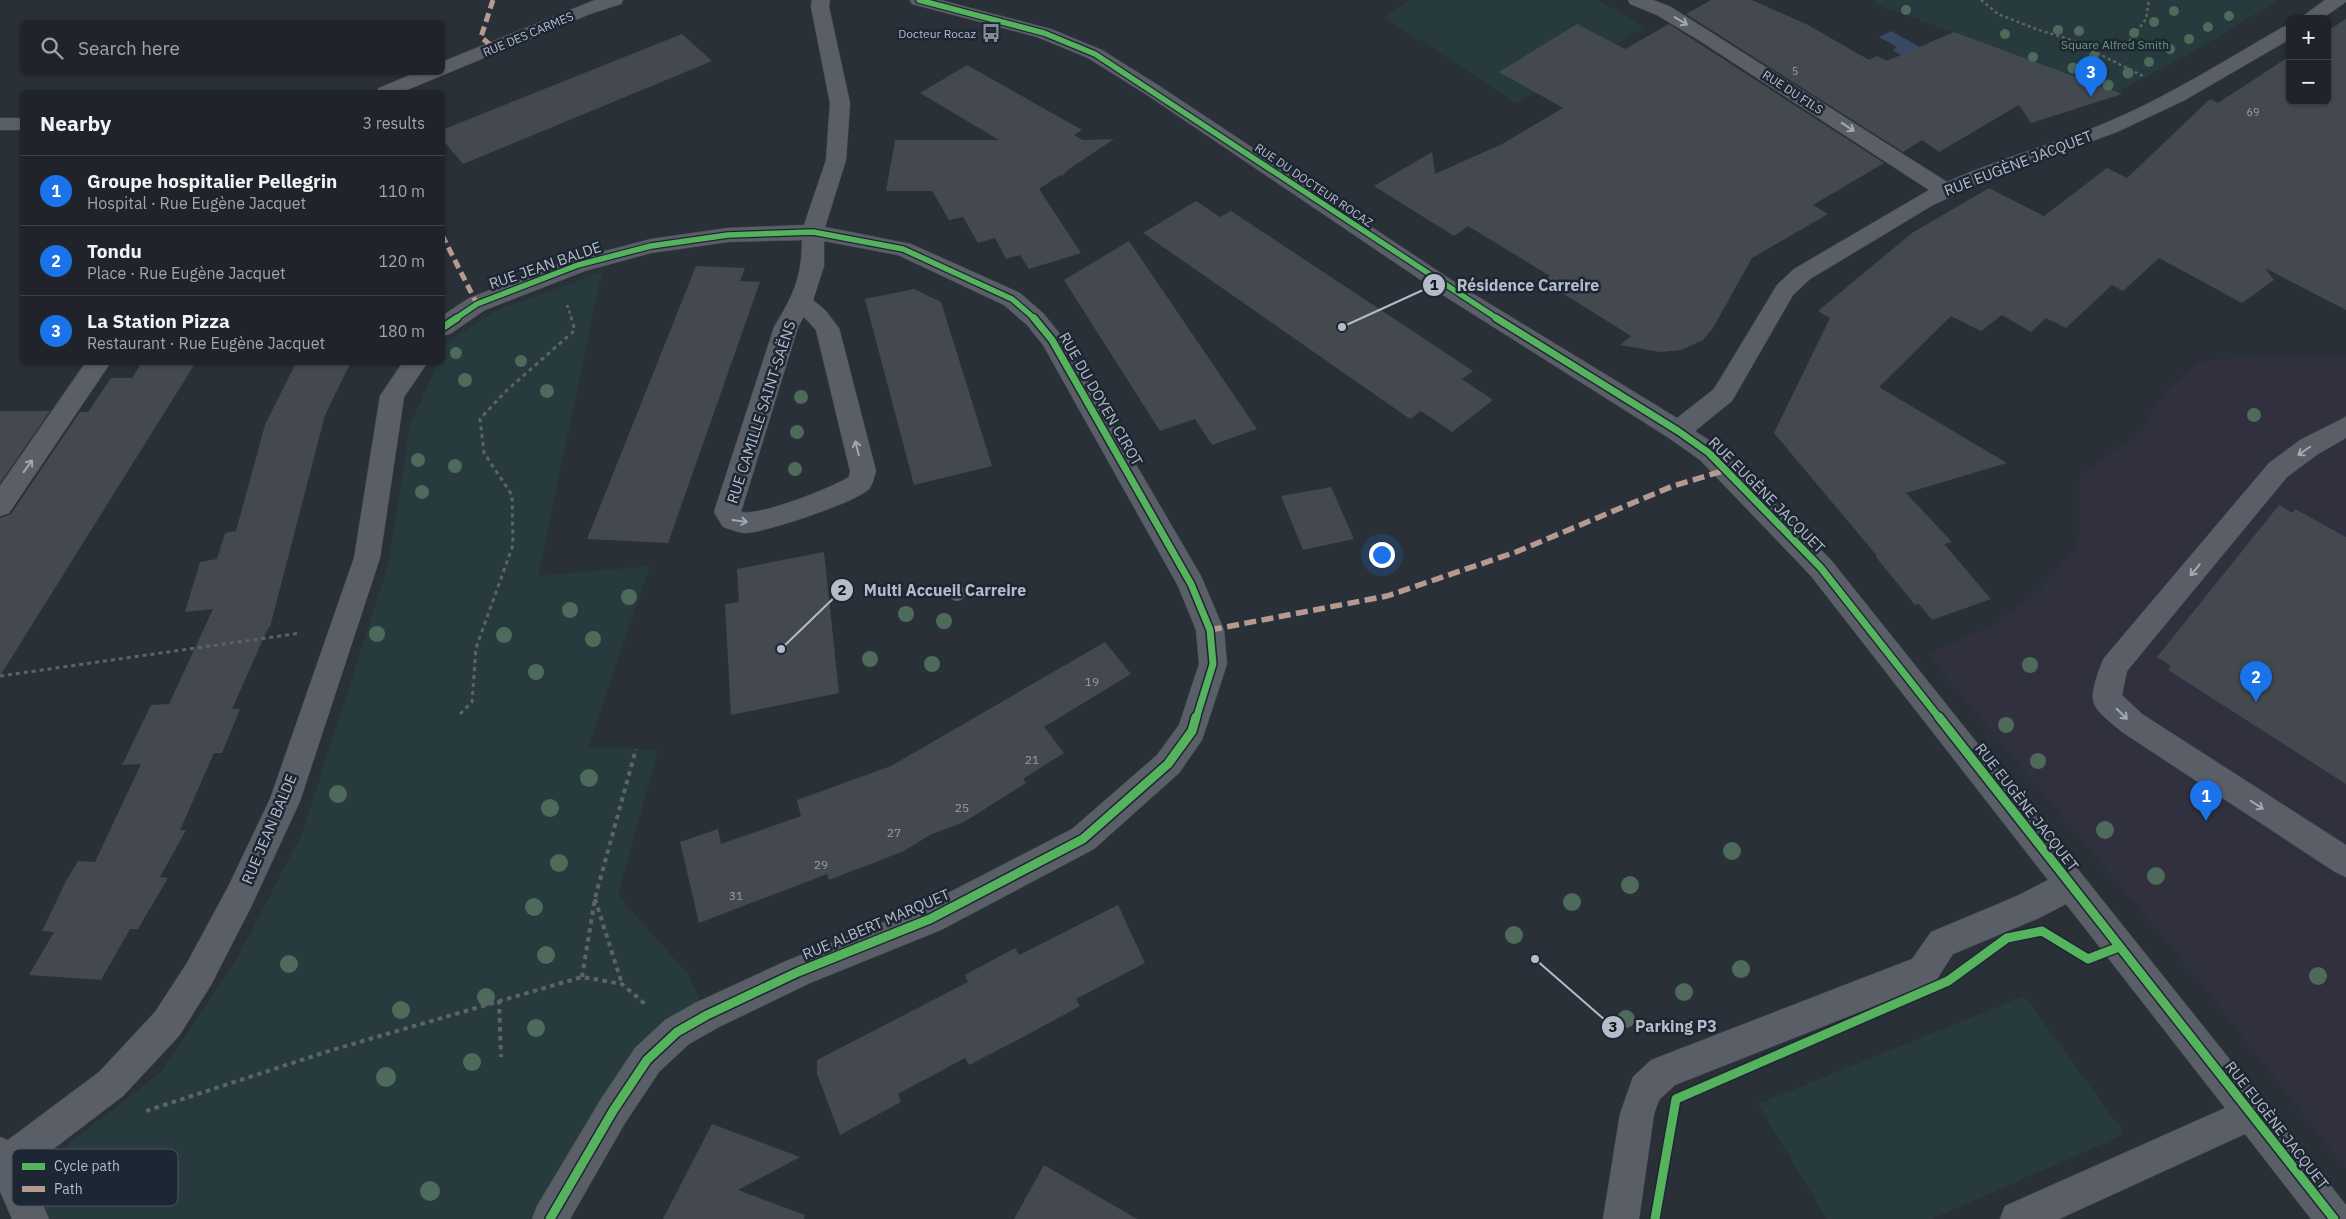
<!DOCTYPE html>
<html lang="en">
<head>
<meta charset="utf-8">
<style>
	:root { --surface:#20242a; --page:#282c32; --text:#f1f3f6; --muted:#a2a4a8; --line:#3d4147; --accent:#1a73e8 }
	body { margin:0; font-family:"IBM Plex Sans",sans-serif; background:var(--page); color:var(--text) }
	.controls { position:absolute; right:15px; top:15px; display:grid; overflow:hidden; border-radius:8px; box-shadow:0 1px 4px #0004 }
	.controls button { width:45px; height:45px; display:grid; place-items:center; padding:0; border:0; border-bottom:1px solid var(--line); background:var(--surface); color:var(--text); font:25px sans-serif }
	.you { position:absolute; left:1381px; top:554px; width:18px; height:18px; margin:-12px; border:4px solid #fff; border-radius:50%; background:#1a73e8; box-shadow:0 0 0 8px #1a73e833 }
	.badge { display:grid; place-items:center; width:32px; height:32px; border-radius:50%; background:var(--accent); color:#fff; font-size:16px; font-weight:700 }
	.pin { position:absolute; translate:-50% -41px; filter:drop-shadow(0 1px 2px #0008) }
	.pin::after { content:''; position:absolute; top:26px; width:18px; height:15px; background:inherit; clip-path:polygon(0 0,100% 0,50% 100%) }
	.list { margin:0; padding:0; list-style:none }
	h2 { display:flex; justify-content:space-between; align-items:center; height:65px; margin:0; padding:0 20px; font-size:21px }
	h2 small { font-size:16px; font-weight:400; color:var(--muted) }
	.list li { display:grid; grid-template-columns:32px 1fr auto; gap:15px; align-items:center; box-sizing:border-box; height:70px; padding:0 20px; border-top:1px solid var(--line) }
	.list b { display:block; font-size:19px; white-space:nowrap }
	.list p { margin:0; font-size:16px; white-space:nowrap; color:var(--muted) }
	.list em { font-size:16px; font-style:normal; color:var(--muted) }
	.icon { flex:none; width:28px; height:28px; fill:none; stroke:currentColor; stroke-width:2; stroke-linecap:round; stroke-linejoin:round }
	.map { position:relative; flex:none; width:2346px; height:1219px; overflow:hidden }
	.search { position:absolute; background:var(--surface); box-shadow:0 1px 4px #0004; left:20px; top:20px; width:425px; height:55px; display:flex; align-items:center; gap:12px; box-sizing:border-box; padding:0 18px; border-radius:8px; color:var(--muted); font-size:19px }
	.panel { position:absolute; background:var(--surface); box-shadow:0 1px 4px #0004; left:20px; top:90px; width:425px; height:275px; border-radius:8px }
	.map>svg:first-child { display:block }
	.medical { fill:#31303e }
	.green { fill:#273a3e }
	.water { fill:#384963 }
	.building { fill:#444950 }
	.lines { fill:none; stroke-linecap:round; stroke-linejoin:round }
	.minor-casing { stroke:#484c53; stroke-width:1 }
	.path-far2 { stroke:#5d636a; stroke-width:2.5; stroke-dasharray:3 3; stroke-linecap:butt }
	.path-far1 { stroke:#5d636a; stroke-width:3; stroke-dasharray:4 4; stroke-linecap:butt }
	.path { stroke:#5d636a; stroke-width:4; stroke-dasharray:4.5 4.5; stroke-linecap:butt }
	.minor { fill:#5a5e66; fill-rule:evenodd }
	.quiet-far1 { stroke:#b69a8f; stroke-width:5; stroke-dasharray:9 5; stroke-linecap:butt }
	.quiet { stroke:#b69a8f; stroke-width:5.5; stroke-dasharray:12 5.5; stroke-linecap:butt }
	.cycleway-far2-casing { stroke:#1d2633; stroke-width:8 }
	.cycleway-far1-casing { stroke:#1d2633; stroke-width:10 }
	.cycleway-casing { stroke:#1d2633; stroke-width:12 }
	.cycleway-far2 { stroke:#56b35d; stroke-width:5.5 }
	.cycleway-far1 { stroke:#56b35d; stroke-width:7 }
	.cycleway { stroke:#56b35d; stroke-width:9 }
	.tree { fill:#4e6a5a }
	.oneway { stroke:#a2a9b5 }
	.labels { text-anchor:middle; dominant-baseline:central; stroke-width:5; stroke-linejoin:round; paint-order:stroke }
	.far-number-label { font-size:11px; fill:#989fab }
	.far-poi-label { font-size:12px; fill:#b4bcc9; stroke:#1d2633; text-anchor:end }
	.far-street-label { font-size:12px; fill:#b4bcc9; stroke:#1d2633 }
	.far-park-label { font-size:12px; fill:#6b9a76; stroke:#1d2633 }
	.number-label { font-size:12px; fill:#989fab }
	.street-label { font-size:15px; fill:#b4bcc9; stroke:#1d2633 }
	.key { fill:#1d2633; stroke:#4a5360; stroke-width:1 }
	.key-label { font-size:14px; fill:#b4bcc9 }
	.leader { fill:none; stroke:#b4bcc9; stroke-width:2 }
	.callout-dot { fill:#b4bcc9; stroke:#1d2633; stroke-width:2 }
	.mark-label { font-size:15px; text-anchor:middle; font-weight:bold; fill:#111 }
	.callout-label { font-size:16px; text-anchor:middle; font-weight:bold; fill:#b4bcc9; stroke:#1d2633; stroke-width:5; stroke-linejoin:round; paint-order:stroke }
</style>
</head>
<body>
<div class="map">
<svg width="2346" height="1219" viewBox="0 0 2346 1219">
	<rect width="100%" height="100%" fill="#2a3038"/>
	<polygon class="medical" points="2269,356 2346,356 2346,1169 2204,987 1928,655 1995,623 2038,592 2078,545 2080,476 2140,432 2166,391 2198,363 2222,359"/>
	<g class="green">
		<polygon points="1411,0 1598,0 1645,27 1517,103 1384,17"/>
		<polygon points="1876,0 2278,0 2193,52 2117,92 1873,3"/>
		<polygon points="602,272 538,576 650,566 588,747 658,750 619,891 620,898 688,974 707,1015 677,1032 550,1219 31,1219 16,1184 159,1074 234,964 302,834 389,562 410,425 438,363 442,362 443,351 447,342 493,312"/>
		<polygon points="2024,996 2125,1134 1932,1219 1827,1219 1758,1104"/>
	</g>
	<polygon class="water" points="1891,31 1920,47 1903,56 1893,50 1897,47 1879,37"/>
	<g class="building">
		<polygon points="1711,0 1752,0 1808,25 1869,60 1877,56 1887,61 1954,32 2122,94 2031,123 2019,105 1939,152 1922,140 1903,152 1686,14"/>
		<polygon points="2346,19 2346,310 2265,268 2274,280 2242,303 2159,258 2123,291 2112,285 2066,328 2046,318 2031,332 2002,315 1981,331 1951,316 1879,387 2007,463 1906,493 1952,542 1944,544 1991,599 1932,620 1919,604 1915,605 1876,557 1877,556 1774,433 1830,318 1818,311 1912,233 1989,188 2044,216 2107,168 2127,178 2210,99 2218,103 2290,56 2290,101 2327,101 2327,31"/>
		<polygon points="1577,24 1625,49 1669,24 1884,163 1813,205 1828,214 1752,258 1713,328 1703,340 1681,350 1660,352 1620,345 1631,336 1543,281 1550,276 1468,226 1454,236 1374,186 1432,152 1435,174 1502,144 1563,108 1499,72"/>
		<polygon points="682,34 712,61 463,164 442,139 442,130"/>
		<polygon points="967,65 1082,130 1074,135 1083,140 1114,139 1069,169 1062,176 1060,175 1039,189 1081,253 1029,269 1020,255 1006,259 995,238 978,243 963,217 949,220 932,191 886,191 895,140 999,140 920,93"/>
		<polygon points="1196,201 1220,217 1231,211 1473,371 1462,379 1493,400 1452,432 1421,411 1410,419 1143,233"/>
		<polygon points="1129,241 1257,429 1212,445 1195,419 1160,431 1064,280"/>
		<polygon points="696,266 745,268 740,281 760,282 668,543 587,539"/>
		<polygon points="914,289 941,302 992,466 914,485 865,299"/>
		<polygon points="142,362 196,362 0,676 0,518 11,514 80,412 88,412 111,378 132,378"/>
		<polygon points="304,362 351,362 325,415 270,627 268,628 232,709 240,709 222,753 214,753 180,830 186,830 160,877 168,878 138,929 130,929 101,980 29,975 54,932 42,931 66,881 78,861 95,862 141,764 122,765 151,705 169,704 213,609 185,612 200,562 217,559 225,533 236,531 265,425 295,365 302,365"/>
		<polygon points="0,411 50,411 0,483"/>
		<polygon points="1331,487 1354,539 1303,550 1281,496"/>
		<polygon points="2279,505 2293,513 2295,509 2346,537 2346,784 2168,670 2171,666 2157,657"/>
		<polygon points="824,552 839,693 731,715 725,604 739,602 737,569"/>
		<polygon points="1105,642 1131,674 1044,727 1064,753 1023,779 1026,783 964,822 930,835 904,851 829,880 827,874 699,923 680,842 718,829 721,844 801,816 797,800 891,766"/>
		<polygon points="1118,905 1145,963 1076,999 1080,1006 1025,1036 969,1065 965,1058 898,1094 901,1102 840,1135 817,1074 817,1060 968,982 965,975 1015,948 1019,955"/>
		<polygon points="712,1124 800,1157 738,1190 805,1215 804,1219 663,1219"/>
		<polygon points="1044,1165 1137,1219 1014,1219"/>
	</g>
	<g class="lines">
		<g class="minor-casing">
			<g id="minor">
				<polygon points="595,0 623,0 621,4 590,14 402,92 376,92 379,88 417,72 442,72 442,62"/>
				<path d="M 812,0 L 830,0 L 829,7 L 850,103 L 846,160 L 825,227 L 911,244 L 1020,293 L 1043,313 L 1060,334 L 1201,576 L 1224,630 L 1227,664 L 1202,740 L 1179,773 L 1094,849 L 941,930 L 810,983 L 719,1027 L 689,1044 L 659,1072 L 625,1123 L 570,1219 L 532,1219 L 537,1206 L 601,1099 L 635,1048 L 665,1020 L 695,1003 L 786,961 L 919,908 L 1072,829 L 1157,755 L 1179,725 L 1199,664 L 1196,630 L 1178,586 L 1043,345 L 1027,325 L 1004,305 L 898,255 L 824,241 L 824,266 L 813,300 L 825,310 L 839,328 L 876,471 C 874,477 873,484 869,489 C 857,502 764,533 745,533 C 738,533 730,529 723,527 L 714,512 L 774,327 C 793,296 802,277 802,240 L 728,242 L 651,253 L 585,271 L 485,310 L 450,334 L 442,336 L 442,316 L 469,298 L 570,260 L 651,239 L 728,228 L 804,225 L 826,160 L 830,103 L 811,7 ZM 804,317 L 816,330 L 850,471 L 849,477 C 831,488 761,516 741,512 L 798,327 Z"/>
				<path d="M 910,0 L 940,0 L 1051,29 L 1102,50 L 1161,87 L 1462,287 L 1677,418 L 1714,389 L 1777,285 L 1794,269 L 1929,190 L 1700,41 L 1657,15 L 1630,4 L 1628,0 L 1653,0 L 1671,7 L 1947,182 C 1998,159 2051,145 2103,124 C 2166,98 2224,61 2283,27 L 2290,25 L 2290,39 L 2185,100 L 2117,132 L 1996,176 L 1933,205 L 1810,279 L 1793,295 L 1732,401 L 1695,431 L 1718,446 L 1831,560 L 2346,1205 L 2346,1219 L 2311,1219 L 2245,1134 L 2059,1219 L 2000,1219 L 2005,1206 L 2225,1108 L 2066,904 L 2039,918 L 1953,954 L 1935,982 L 1675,1085 L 1659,1100 L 1654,1114 L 1639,1219 L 1603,1219 L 1620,1114 L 1633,1077 L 1651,1060 L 1912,959 L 1931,932 L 2017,896 L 2048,880 L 1811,576 L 1700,460 L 1669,438 L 1446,297 L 1147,95 L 1088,58 L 1037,37 L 912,4 Z"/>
				<polygon points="2325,0 2346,0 2346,2 2321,19 2299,19"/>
				<rect x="0" y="118" width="22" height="12"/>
				<polygon points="86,362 111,362 9,513 0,516 0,486"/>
				<polygon points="403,362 428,362 404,397 380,558 300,801 251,907 211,985 179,1036 123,1096 27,1169 49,1219 12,1219 0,1191 0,1137 8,1140 99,1072 155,1012 187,963 229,885 270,799 354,558 380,396"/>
				<path d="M 2346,417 L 2346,438 L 2318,454 L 2287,477 L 2127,671 L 2122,695 L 2142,714 L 2346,845 L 2346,877 L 2335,872 L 2122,732 C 2113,724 2095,712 2093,700 C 2091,691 2100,666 2104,658 L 2269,463 L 2300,440 Z"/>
			</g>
		</g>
		<g class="path-far2">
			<polyline points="1981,0 1998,14 2036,29 2097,48 2125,47 2146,19 2149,0"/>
			<polyline points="2081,45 2143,76"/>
			<polyline points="567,305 572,319"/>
		</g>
		<g class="path-far1">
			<polyline points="0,676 301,633"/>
			<polyline points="460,714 472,702 476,648 513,545 512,495 484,453 480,419 505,392 575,330 571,318"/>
		</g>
		<g class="path">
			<polyline points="595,899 622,984"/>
			<polyline points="582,977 595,898 636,749"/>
			<polyline points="499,1000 501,1057"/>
			<polyline points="146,1111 332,1050 582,977 622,984 645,1004"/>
		</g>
		<use href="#minor" class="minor"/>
		<g class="quiet-far1">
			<polyline points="493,0 481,37 494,48"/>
			<polyline points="442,235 477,304"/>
		</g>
		<polyline class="quiet" points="1210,630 1387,596 1516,552 1673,486 1726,470"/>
		<g class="cycleway-far2-casing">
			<g id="cycleway-far2">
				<polyline points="919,0 1044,33 1095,54 1498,319"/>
				<polyline points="455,319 477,304 578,265 651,246 728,235 813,232 903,249 1012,299 1035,319"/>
			</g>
		</g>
		<g class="cycleway-far1-casing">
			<g id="cycleway-far1">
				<polyline points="1034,318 1052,340 1191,584 1210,630 1213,664 1196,719"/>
				<polyline points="1496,318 1678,431 1709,453 1821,568 1940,719"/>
				<polyline points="442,328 457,318"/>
			</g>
		</g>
		<g class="cycleway-casing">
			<g id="cycleway">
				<polyline points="1939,717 2334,1219"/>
				<polyline points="550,1219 613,1111 647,1060 677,1032 707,1015 798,972 930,919 1083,839 1168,764 1192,731 1196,717"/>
				<polyline points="1655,1219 1676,1099 1948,981 2007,938 2042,931 2088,959 2119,947"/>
			</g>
		</g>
		<use href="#cycleway-far2" class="cycleway-far2"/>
		<use href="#cycleway-far1" class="cycleway-far1"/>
		<use href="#cycleway" class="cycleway"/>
	</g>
	<g class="tree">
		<circle cx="1906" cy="10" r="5"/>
		<circle cx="2174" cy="11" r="5"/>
		<circle cx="2229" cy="16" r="5"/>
		<circle cx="2154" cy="22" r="5"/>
		<circle cx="2208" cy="27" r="5"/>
		<circle cx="2058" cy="30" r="5"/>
		<circle cx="2079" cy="31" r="5"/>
		<circle cx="2134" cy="33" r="5"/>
		<circle cx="2005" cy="34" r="5"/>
		<circle cx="2189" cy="39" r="5"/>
		<circle cx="2114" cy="45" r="5"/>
		<circle cx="2170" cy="49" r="5"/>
		<circle cx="2094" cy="56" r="5"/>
		<circle cx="2033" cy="57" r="5"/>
		<circle cx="2149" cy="62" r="5"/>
		<circle cx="2073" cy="68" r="5.5"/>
		<circle cx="2128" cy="73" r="5.5"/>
		<circle cx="2108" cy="85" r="5.5"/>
		<circle cx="456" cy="353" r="6"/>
		<circle cx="521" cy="361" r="6"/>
		<circle cx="465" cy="380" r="7"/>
		<circle cx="547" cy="391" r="7"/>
		<circle cx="801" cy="397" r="7"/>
		<circle cx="2254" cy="415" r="7"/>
		<circle cx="797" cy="432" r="7"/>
		<circle cx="418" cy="460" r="7"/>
		<circle cx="455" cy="466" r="7"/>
		<circle cx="795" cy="469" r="7"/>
		<circle cx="422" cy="492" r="7"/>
		<circle cx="957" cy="593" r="8"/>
		<circle cx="629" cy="597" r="8"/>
		<circle cx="570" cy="610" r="8"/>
		<circle cx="906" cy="614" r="8"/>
		<circle cx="944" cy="621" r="8"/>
		<circle cx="377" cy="634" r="8"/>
		<circle cx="504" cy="635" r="8"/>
		<circle cx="593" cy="639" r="8"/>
		<circle cx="870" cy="659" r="8"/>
		<circle cx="932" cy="664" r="8"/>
		<circle cx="2030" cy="665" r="8"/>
		<circle cx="536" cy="672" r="8"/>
		<circle cx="2006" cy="725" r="8"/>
		<circle cx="2038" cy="761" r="8"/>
		<circle cx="589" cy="778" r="9"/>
		<circle cx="338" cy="794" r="9"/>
		<circle cx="550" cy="808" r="9"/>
		<circle cx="2105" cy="830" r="9"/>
		<circle cx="1732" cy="851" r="9"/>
		<circle cx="559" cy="863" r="9"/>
		<circle cx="2156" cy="876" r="9"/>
		<circle cx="1630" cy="885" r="9"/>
		<circle cx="1572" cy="902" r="9"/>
		<circle cx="534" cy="907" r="9"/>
		<circle cx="1514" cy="935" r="9"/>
		<circle cx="546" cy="955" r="9"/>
		<circle cx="289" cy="964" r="9"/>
		<circle cx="1741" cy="969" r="9"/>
		<circle cx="2318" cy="976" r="9"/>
		<circle cx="1684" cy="992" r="9"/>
		<circle cx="486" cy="997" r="9"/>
		<circle cx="401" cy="1010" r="9"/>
		<circle cx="1626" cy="1019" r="9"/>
		<circle cx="536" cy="1028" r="9"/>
		<circle cx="472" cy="1062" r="9"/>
		<circle cx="386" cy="1077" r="10"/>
		<circle cx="430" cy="1191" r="10"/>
	</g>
	<defs><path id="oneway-shaft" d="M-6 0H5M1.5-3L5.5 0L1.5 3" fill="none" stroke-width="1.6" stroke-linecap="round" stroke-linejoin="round" transform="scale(1.25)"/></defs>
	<g class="oneway">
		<use href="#oneway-shaft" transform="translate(1681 21) rotate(31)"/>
		<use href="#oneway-shaft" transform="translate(1848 127) rotate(33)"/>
		<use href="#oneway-shaft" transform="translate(857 448) rotate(-104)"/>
		<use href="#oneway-shaft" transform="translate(2304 451) rotate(145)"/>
		<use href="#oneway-shaft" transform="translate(28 466) rotate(-55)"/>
		<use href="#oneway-shaft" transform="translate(740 521) rotate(8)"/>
		<use href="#oneway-shaft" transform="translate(2195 570) rotate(130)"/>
		<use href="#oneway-shaft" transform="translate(2122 714) rotate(45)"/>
		<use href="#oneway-shaft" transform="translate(2257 805) rotate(33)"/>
	</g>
	<defs>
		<g id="bus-bare" transform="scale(1.5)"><path d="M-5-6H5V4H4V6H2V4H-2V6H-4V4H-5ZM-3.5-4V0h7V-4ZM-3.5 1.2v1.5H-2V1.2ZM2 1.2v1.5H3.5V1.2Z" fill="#848b96" stroke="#1d2633" stroke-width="2.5" paint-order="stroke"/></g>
	</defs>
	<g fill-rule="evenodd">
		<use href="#bus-bare" x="991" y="33"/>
	</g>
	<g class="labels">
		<g class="far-number-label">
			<text x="1795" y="71">5</text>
			<text x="2253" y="112">69</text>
		</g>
		<g class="far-poi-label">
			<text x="976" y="33">Docteur Rocaz</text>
		</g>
		<g class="far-street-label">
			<text transform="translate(528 34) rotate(-23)">RUE DES CARMES</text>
			<text transform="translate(1793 92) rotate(33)">RUE DU FILS</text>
			<text transform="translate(1314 185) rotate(34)">RUE DU DOCTEUR ROCAZ</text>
		</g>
		<g class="far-park-label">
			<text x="2115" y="44">Square Alfred Smith</text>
		</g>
		<g class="number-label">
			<text x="1092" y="681">19</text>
			<text x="1032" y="759">21</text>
			<text x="962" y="807">25</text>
			<text x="894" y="832">27</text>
			<text x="821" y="864">29</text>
			<text x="736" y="895">31</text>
		</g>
		<g class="street-label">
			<text transform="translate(2018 163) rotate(-21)">RUE EUGÈNE JACQUET</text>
			<text transform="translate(545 265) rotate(-19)">RUE JEAN BALDE</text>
			<text transform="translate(1101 399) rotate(60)">RUE DU DOYEN CIROT</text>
			<text transform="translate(761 412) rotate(-72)">RUE CAMILLE SAINT-SAËNS</text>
			<text transform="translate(1767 495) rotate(45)">RUE EUGÈNE JACQUET</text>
			<text transform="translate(2027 807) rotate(52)">RUE EUGÈNE JACQUET</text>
			<text transform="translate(269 829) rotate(-67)">RUE JEAN BALDE</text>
			<text transform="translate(876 924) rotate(-23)">RUE ALBERT MARQUET</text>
			<text transform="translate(2277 1125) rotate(52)">RUE EUGÈNE JACQUET</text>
		</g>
	</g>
	<rect x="12" y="1149" width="166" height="57" rx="8" class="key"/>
	<rect x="22" y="1163" width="23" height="7" fill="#56b35d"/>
	<rect x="22" y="1186" width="23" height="6" fill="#b69a8f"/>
	<g class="key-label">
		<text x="54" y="1171">Cycle path</text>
		<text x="54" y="1194">Path</text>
	</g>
	<path class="leader" d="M1342 327L1434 285M781 649L842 590M1535 959L1613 1027"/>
	<g class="callout-dot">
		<circle cx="1342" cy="327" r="5"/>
		<circle cx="781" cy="649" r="5"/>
		<circle cx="1535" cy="959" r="5"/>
		<circle cx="1434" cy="285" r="12"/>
		<circle cx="842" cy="590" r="12"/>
		<circle cx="1613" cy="1027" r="12"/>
	</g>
	<g class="mark-label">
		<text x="1434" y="290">1</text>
		<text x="842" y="595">2</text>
		<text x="1613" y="1032">3</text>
	</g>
	<g class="callout-label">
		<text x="1528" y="291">Résidence Carreire</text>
		<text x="945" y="596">Multi Accueil Carreire</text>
		<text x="1676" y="1032">Parking P3</text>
	</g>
</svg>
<div class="controls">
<button>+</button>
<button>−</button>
</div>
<div class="you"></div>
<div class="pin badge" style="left:2206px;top:821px">1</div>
<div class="pin badge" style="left:2256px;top:702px">2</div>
<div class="pin badge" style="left:2091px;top:97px">3</div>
<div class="search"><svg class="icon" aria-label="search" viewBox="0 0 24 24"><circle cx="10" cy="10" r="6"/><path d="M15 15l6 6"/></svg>Search here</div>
<section class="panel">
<h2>Nearby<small>3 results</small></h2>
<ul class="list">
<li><span class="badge">1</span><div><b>Groupe hospitalier Pellegrin</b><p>Hospital · Rue Eugène Jacquet</p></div><em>110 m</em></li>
<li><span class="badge">2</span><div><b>Tondu</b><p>Place · Rue Eugène Jacquet</p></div><em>120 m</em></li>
<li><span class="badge">3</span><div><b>La Station Pizza</b><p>Restaurant · Rue Eugène Jacquet</p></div><em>180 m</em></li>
</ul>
</section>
</div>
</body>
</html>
